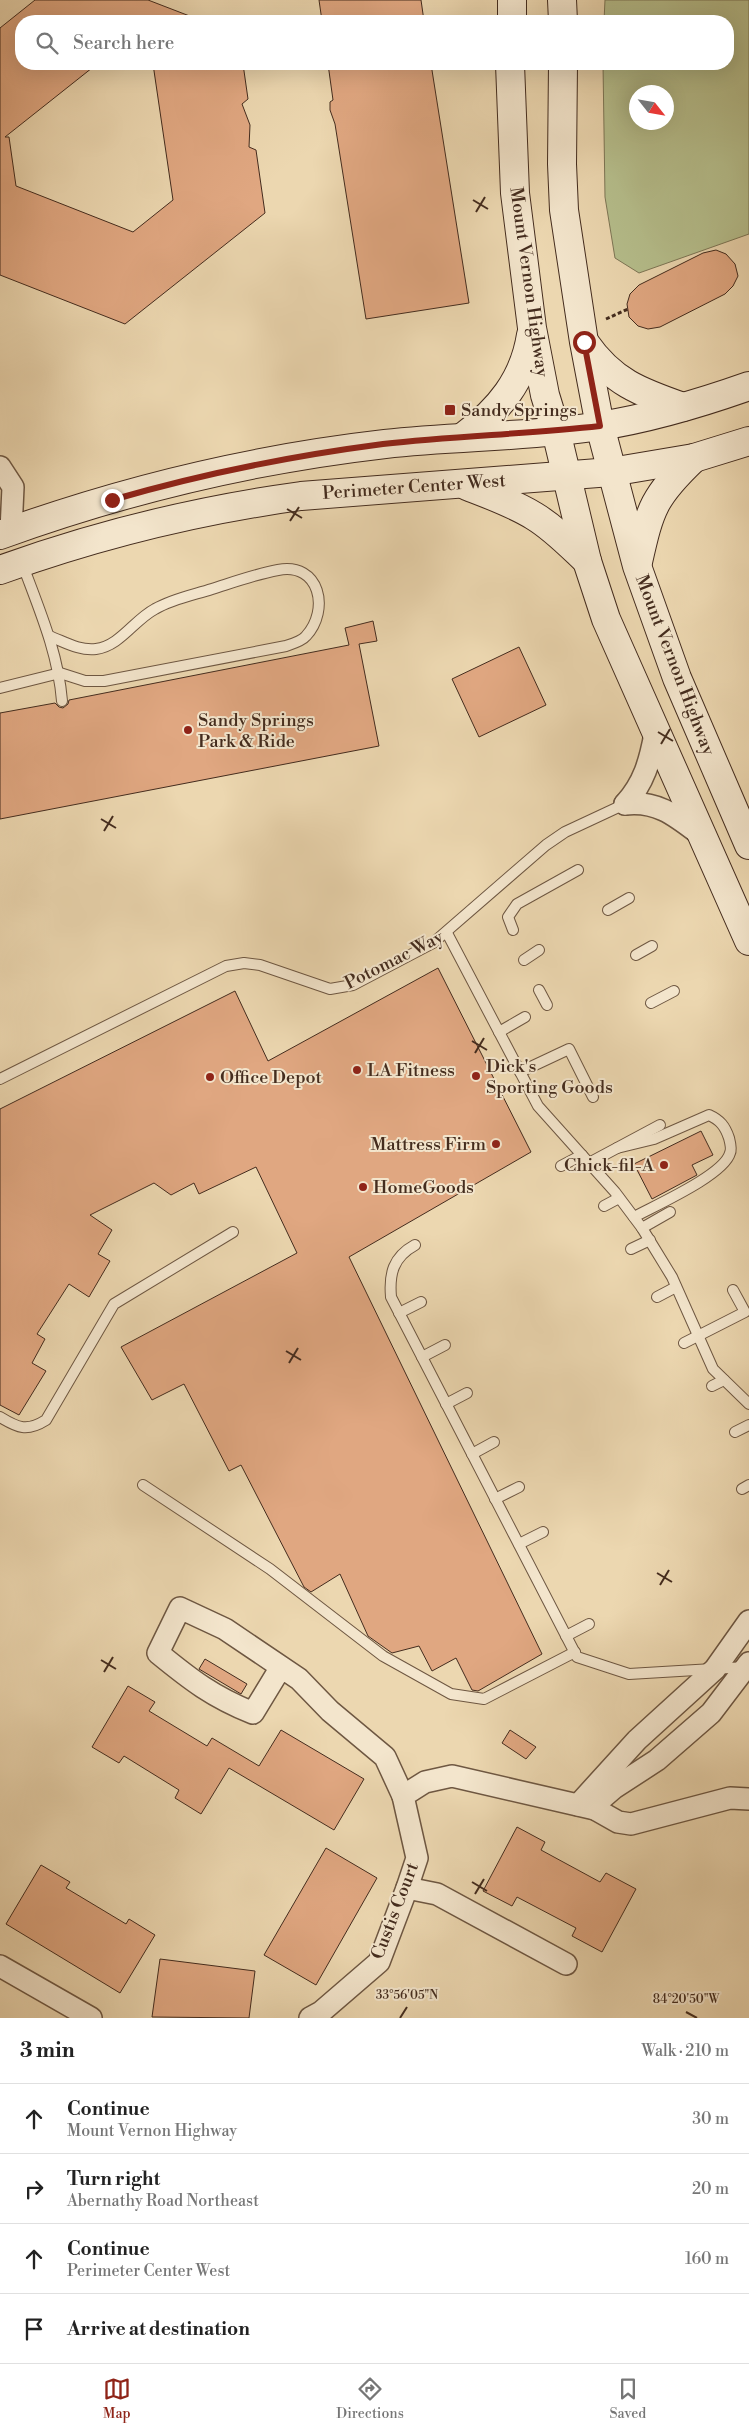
<!DOCTYPE html>
<html lang="en">
<head>
<meta charset="utf-8">
<style>
	:root { --surface:#fff; --page:#f2f2f2; --text:#222; --muted:#767676; --line:#e0e0e0; --accent:#8f2418 }
	body { margin:0; font-family:"Libre Bodoni",serif; background:var(--page); color:var(--text) }
	.compass { position:absolute; left:629px; top:85px; width:45px; height:45px; border-radius:50%; background:var(--surface); box-shadow:0 5px 20px #0002; rotate:121deg }
	.stop { position:absolute; width:15px; height:15px; margin:-11px; border:4px solid #8f2418; border-radius:50%; background:#fff }
	.stop.end { background:#8f2418; border-color:#fff; box-shadow:0 1px 5px #0008 }
	.list { margin:0; padding:0; list-style:none }
	h2 { display:flex; justify-content:space-between; align-items:center; height:65px; margin:0; padding:0 20px; font-size:21px }
	h2 small { font-size:16px; font-weight:400; color:var(--muted) }
	.list li { display:grid; grid-template-columns:32px 1fr auto; gap:15px; align-items:center; box-sizing:border-box; height:70px; padding:0 20px; border-top:1px solid var(--line) }
	.list b { display:block; font-size:19px; white-space:nowrap }
	.list p { margin:0; font-size:16px; white-space:nowrap; color:var(--muted) }
	.list em { font-size:16px; font-style:normal; color:var(--muted) }
	.icon { flex:none; width:28px; height:28px; fill:none; stroke:currentColor; stroke-width:2; stroke-linecap:round; stroke-linejoin:round }
	.map { position:relative; flex:none; width:749px; height:2018px; overflow:hidden }
	.search { position:absolute; background:var(--surface); box-shadow:0 5px 20px #0002; left:15px; right:15px; top:15px; height:55px; display:flex; align-items:center; gap:12px; box-sizing:border-box; padding:0 18px; border-radius:20px; color:var(--muted); font-size:19px }
	.sheet { height:345px; background:var(--surface) }
	nav { display:flex; justify-content:space-around; align-items:center; box-sizing:border-box; height:70px; border-top:1px solid var(--line); background:var(--surface); font-size:14px; color:var(--muted) }
	nav a { display:grid; justify-items:center; gap:2px }
	nav .on { color:var(--accent) }
	.map>svg:first-child { display:block }
	.green { fill:#b6bf8d; stroke:#7d7656; fill-rule:evenodd }
	.building { fill:#e0a781; stroke:#442c1e }
	.lines { fill:none; stroke-linecap:round; stroke-linejoin:round }
	.lane-casing { stroke:#6e5742; stroke-width:12 }
	.street-casing { stroke:#6e5742; stroke-width:24 }
	.secondary-casing { stroke:#442c1e; stroke-width:30 }
	.path { stroke:#442c1e; stroke-width:3; stroke-dasharray:4 2.5; stroke-linecap:butt }
	.lane { stroke:#f3e5cc; stroke-width:10 }
	.street { stroke:#f3e5cc; stroke-width:21 }
	.secondary { stroke:#f3e5cc; stroke-width:28 }
	.route { stroke:#8f2418; stroke-width:6 }
	.ticks { fill:none; stroke:#442c1e; stroke-width:2 }
	.poi-dot { fill:#8f2418; stroke:#f3e5cc; stroke-width:2 }
	.labels { text-anchor:middle; dominant-baseline:central; stroke-width:4; stroke-linejoin:round; paint-order:stroke }
	.street-label { font-size:18px; fill:#442c1e; stroke:#f3e5cc }
	.poi-label { font-size:18px; fill:#442c1e; stroke:#f3e5cc; text-anchor:start }
	.ticks-label { font-size:12px; text-anchor:middle; fill:#442c1e; stroke:#f3e5cc; stroke-width:4; stroke-linejoin:round; paint-order:stroke }
</style>
</head>
<body>
<div class="map">
<svg width="749" height="2018" viewBox="0 0 749 2018">
	<rect width="100%" height="100%" fill="#ecd7b0"/>
	<filter id="stains"><feTurbulence type="fractalNoise" baseFrequency=".004" numOctaves="4"/><feColorMatrix values="0 0 0 0 .2 0 0 0 0 .09 0 0 0 0 .02 0 0 0 .5 -.17"/></filter>
	<radialGradient id="worn" r=".72"><stop offset=".6" stop-color="#630" stop-opacity="0"/><stop offset="1" stop-color="#630" stop-opacity=".3"/></radialGradient>
	<path class="green" d="M 605,0 L 749,0 L 749,234 L 639,273 L 615,258 L 605,197 L 603,64 L 728,64 L 728,21 L 604,21 ZM 636,92 L 666,92 L 666,122 L 636,122 Z"/>
	<g class="building">
		<polygon points="35,0 148,0 200,20 21,21 21,64 97,64 5,137 9,137 16,186 133,232 173,200 153,64 243,64 248,99 242,104 250,125 249,147 256,150 265,213 125,324 0,275 0,28"/>
		<polygon points="319,0 421,0 424,21 322,21"/>
		<polygon points="328,64 431,64 469,303 366,319 335,124 330,110 330,102 333,100"/>
		<polygon points="716,250 726,254 735,264 738,276 733,286 725,294 660,327 648,329 638,326 629,317 627,304 630,294 639,285 703,253"/>
		<polygon points="373,621 377,641 359,644 379,746 0,819 0,713 55,703 59,707 63,708 68,704 69,700 349,645 345,628"/>
		<polygon points="519,647 546,705 479,737 452,679"/>
		<polygon points="438,968 531,1152 349,1257 542,1654 478,1691 472,1690 456,1658 432,1671 419,1646 392,1653 368,1636 340,1574 311,1592 304,1587 241,1465 229,1471 184,1384 152,1400 121,1347 297,1253 256,1167 199,1194 194,1183 171,1195 154,1183 90,1215 112,1230 98,1254 110,1261 89,1297 69,1284 37,1334 45,1339 32,1363 46,1371 19,1415 0,1405 0,1109 235,991 268,1061"/>
		<polygon points="701,1131 713,1155 692,1165 697,1175 652,1199 634,1164"/>
		<polygon points="205,1659 247,1684 241,1694 199,1669"/>
		<polygon points="128,1686 155,1702 149,1711 207,1746 212,1738 259,1766 281,1730 364,1779 334,1830 229,1768 201,1814 175,1798 179,1790 124,1756 119,1763 92,1747"/>
		<polygon points="510,1730 536,1747 526,1759 502,1743"/>
		<polygon points="517,1827 545,1842 541,1850 600,1882 606,1873 636,1889 602,1952 572,1936 576,1928 517,1897 512,1906 483,1891"/>
		<polygon points="326,1848 377,1878 316,1985 264,1955"/>
		<polygon points="41,1865 70,1882 66,1888 126,1924 129,1919 155,1935 120,1993 6,1924"/>
		<polygon points="160,1959 255,1971 249,2018 152,2017"/>
	</g>
	<g class="lines">
		<g class="lane-casing">
			<g id="lane">
				<path d="M 22,563 C 39,609 58,652 62,701"/>
				<path d="M 0,688 L 60,673 L 85,681 L 104,681 L 286,646 C 292,644 302,641 306,636 C 330,610 320,562 278,570 C 256,574 234,582 212,589 C 193,595 172,599 155,609 C 134,620 120,646 96,649 C 79,651 65,642 49,636"/>
				<polyline points="608,910 629,898"/>
				<polyline points="513,930 508,917 517,904 578,870"/>
				<polyline points="447,933 538,1106 615,1192 642,1228 672,1277 713,1369 749,1404"/>
				<polyline points="636,955 652,946"/>
				<polyline points="524,960 539,950"/>
				<polyline points="539,990 547,1005"/>
				<polyline points="651,1003 674,991"/>
				<polyline points="499,1032 525,1017"/>
				<polyline points="520,1072 569,1049 593,1097"/>
				<polyline points="0,1079 226,966 244,963 260,965 330,989 353,985 433,943 546,845 565,832 625,804"/>
				<path d="M 617,1148 L 654,1139 L 709,1115 C 720,1120 725,1126 729,1138 C 730,1142 732,1149 730,1153 C 724,1175 656,1205 634,1217"/>
				<polyline points="589,1163 660,1125"/>
				<polyline points="561,1166 582,1155"/>
				<polyline points="604,1206 619,1198"/>
				<polyline points="642,1228 670,1212"/>
				<path d="M 415,1245 C 393,1257 389,1274 391,1297 L 577,1657 L 629,1674 L 746,1667"/>
				<polyline points="631,1249 650,1240"/>
				<polyline points="657,1297 676,1287"/>
				<polyline points="399,1313 421,1302"/>
				<polyline points="684,1343 745,1312 733,1290"/>
				<polyline points="422,1357 445,1345"/>
				<polyline points="712,1386 724,1380"/>
				<polyline points="446,1404 467,1393"/>
				<path d="M 0,1417 C 18,1428 27,1432 46,1420 L 114,1304 L 233,1232"/>
				<polyline points="735,1432 749,1425"/>
				<polyline points="472,1454 494,1442"/>
				<polyline points="143,1485 270,1569 383,1656 451,1694 484,1699 575,1652"/>
				<polyline points="742,1489 749,1485"/>
				<polyline points="495,1499 519,1487"/>
				<polyline points="519,1544 543,1532"/>
				<polyline points="566,1636 589,1624"/>
			</g>
		</g>
		<g class="street-casing">
			<g id="street">
				<polyline points="0,467 13,487 11,531"/>
				<path d="M 625,804 C 658,800 677,817 702,836"/>
				<path d="M 625,804 C 644,783 650,761 655,734"/>
				<path d="M 281,1667 L 253,1713 C 213,1697 191,1680 158,1653 L 180,1608 L 225,1629 L 299,1679 L 330,1711 L 385,1757 L 403,1796"/>
				<polyline points="578,1805 637,1740 715,1669 749,1621"/>
				<polyline points="595,1809 600,1800 614,1788 657,1760 711,1713 749,1663"/>
				<polyline points="407,1888 437,1894 566,1964"/>
				<polyline points="0,1966 91,2018"/>
				<polyline points="310,2018 321,2012 379,1962 407,1888 417,1858 403,1796 425,1782 452,1776 595,1809 618,1822 631,1824 730,1798 749,1799"/>
			</g>
		</g>
		<g class="secondary-casing">
			<g id="secondary">
				<polyline points="562,0 563,21"/>
				<polyline points="512,21 512,0"/>
				<polyline points="510,64 515,193 532,328 545,395 556,431 587,561 606,619 749,941"/>
				<polyline points="563,64 562,164 564,210 584,342 600,426 637,566 677,678 749,845"/>
				<path d="M 585,343 C 612,382 640,392 683,407"/>
				<path d="M 463,437 C 499,410 524,380 531,335"/>
				<path d="M 467,486 C 490,495 513,503 534,516 C 554,528 570,545 587,561"/>
				<path d="M 0,535 C 124,490 254,459 385,444 C 457,436 530,437 600,426 C 651,418 701,403 749,386"/>
				<path d="M 638,562 C 650,508 654,496 694,458"/>
				<path d="M 0,570 C 97,535 199,510 301,496 L 611,472 L 694,458 L 749,441"/>
			</g>
		</g>
		<polyline class="path" points="606,319 628,309"/>
		<use href="#lane" class="lane"/>
		<use href="#street" class="street"/>
		<use href="#secondary" class="secondary"/>
	</g>
	<g class="lines">
		<path class="route" d="M 112,500 C 201,474 291,456 383,444 C 455,436 528,434 600,426 L 584,342"/>
	</g>
	<path class="ticks" d="M 473,200 L 488,209M 476,212 L 485,197M 287,509 L 302,518M 290,521 L 299,507M 658,732 L 673,741M 661,744 L 670,729M 101,819 L 116,828M 104,831 L 113,816M 472,1041 L 487,1050M 475,1053 L 484,1038M 286,1351 L 301,1360M 289,1363 L 298,1348M 657,1573 L 672,1582M 660,1585 L 669,1570M 101,1660 L 116,1669M 104,1672 L 113,1657M 472,1882 L 487,1891M 475,1894 L 484,1879M 686,2012 L 697,2018M 400,2018 L 407,2007"/>
	<g class="poi-dot">
		<rect x="444" y="404" width="12" height="12" rx="2.5"/>
		<circle cx="188" cy="730" r="5"/>
		<circle cx="357" cy="1070" r="5"/>
		<circle cx="476" cy="1076" r="5"/>
		<circle cx="210" cy="1077" r="5"/>
		<circle cx="496" cy="1144" r="5"/>
		<circle cx="664" cy="1165" r="5"/>
		<circle cx="363" cy="1187" r="5"/>
	</g>
	<g class="labels">
		<g class="street-label">
			<text transform="translate(529 282) rotate(82)">Mount Vernon Highway</text>
			<text transform="translate(414 487) rotate(-4)">Perimeter Center West</text>
			<text transform="translate(675 665) rotate(69)">Mount Vernon Highway</text>
			<text transform="translate(394 960) rotate(-27)">Potomac Way</text>
			<text transform="translate(395 1911) rotate(-69)">Custis Court</text>
		</g>
		<g class="poi-label">
			<text x="461" y="410">Sandy Springs</text>
			<text x="198" y="720">Sandy Springs<tspan x="198" dy="21">Park &amp; Ride</tspan></text>
			<text x="486" y="1066">Dick's<tspan x="486" dy="21">Sporting Goods</tspan></text>
			<text x="367" y="1070">LA Fitness</text>
			<text x="220" y="1077">Office Depot</text>
			<text x="486" y="1144" text-anchor="end">Mattress Firm</text>
			<text x="654" y="1165" text-anchor="end">Chick-fil-A</text>
			<text x="373" y="1187">HomeGoods</text>
		</g>
	</g>
	<g class="ticks-label">
		<text x="407" y="1999">33°56'05"N</text>
		<text x="686" y="2003">84°20'50"W</text>
	</g>
	<rect width="100%" height="100%" filter="url(#stains)"/>
	<rect width="100%" height="100%" fill="url(#worn)"/>
</svg>
<svg class="compass" viewBox="-18 -18 36 36"><path d="M0-13l5 13h-10z" fill="#e53935"/><path d="M0 13l5-13h-10z" fill="#767676"/></svg>
<div class="stop" style="left:584px;top:342px"></div>
<div class="stop end" style="left:112px;top:500px"></div>
<div class="search"><svg class="icon" aria-label="search" viewBox="0 0 24 24"><circle cx="10" cy="10" r="6"/><path d="M15 15l6 6"/></svg>Search here</div>
</div>
<section class="sheet">
<h2>3 min<small>Walk · 210 m</small></h2>
<ul class="list">
<li><svg class="icon" aria-label="ahead" viewBox="0 0 24 24"><path d="M12 20V5M6 11l6-6 6 6"/></svg><div><b>Continue</b><p>Mount Vernon Highway</p></div><em>30 m</em></li>
<li><svg class="icon" aria-label="right" viewBox="0 0 24 24"><path d="M7 20v-9h11M14 6l5 5-5 5"/></svg><div><b>Turn right</b><p>Abernathy Road Northeast</p></div><em>20 m</em></li>
<li><svg class="icon" aria-label="ahead" viewBox="0 0 24 24"><path d="M12 20V5M6 11l6-6 6 6"/></svg><div><b>Continue</b><p>Perimeter Center West</p></div><em>160 m</em></li>
<li><svg class="icon" aria-label="arrive" viewBox="0 0 24 24"><path d="M6 21V4h12l-3 4 3 4H6"/></svg><div><b>Arrive at destination</b></div></li>
</ul>
</section>
<nav>
<a class="on"><svg class="icon" aria-label="map" viewBox="0 0 24 24"><path d="M3 6l6-2 6 2 6-2v14l-6 2-6-2-6 2zM9 4v14M15 6v14"/></svg>Map</a>
<a><svg class="icon" aria-label="directions" viewBox="0 0 24 24"><path d="M12 3l9 9-9 9-9-9zM9 14v-3h6M13 9l2 2-2 2"/></svg>Directions</a>
<a><svg class="icon" aria-label="saved" viewBox="0 0 24 24"><path d="M7 4h10v16l-5-4-5 4z"/></svg>Saved</a>
</nav>
</body>
</html>
